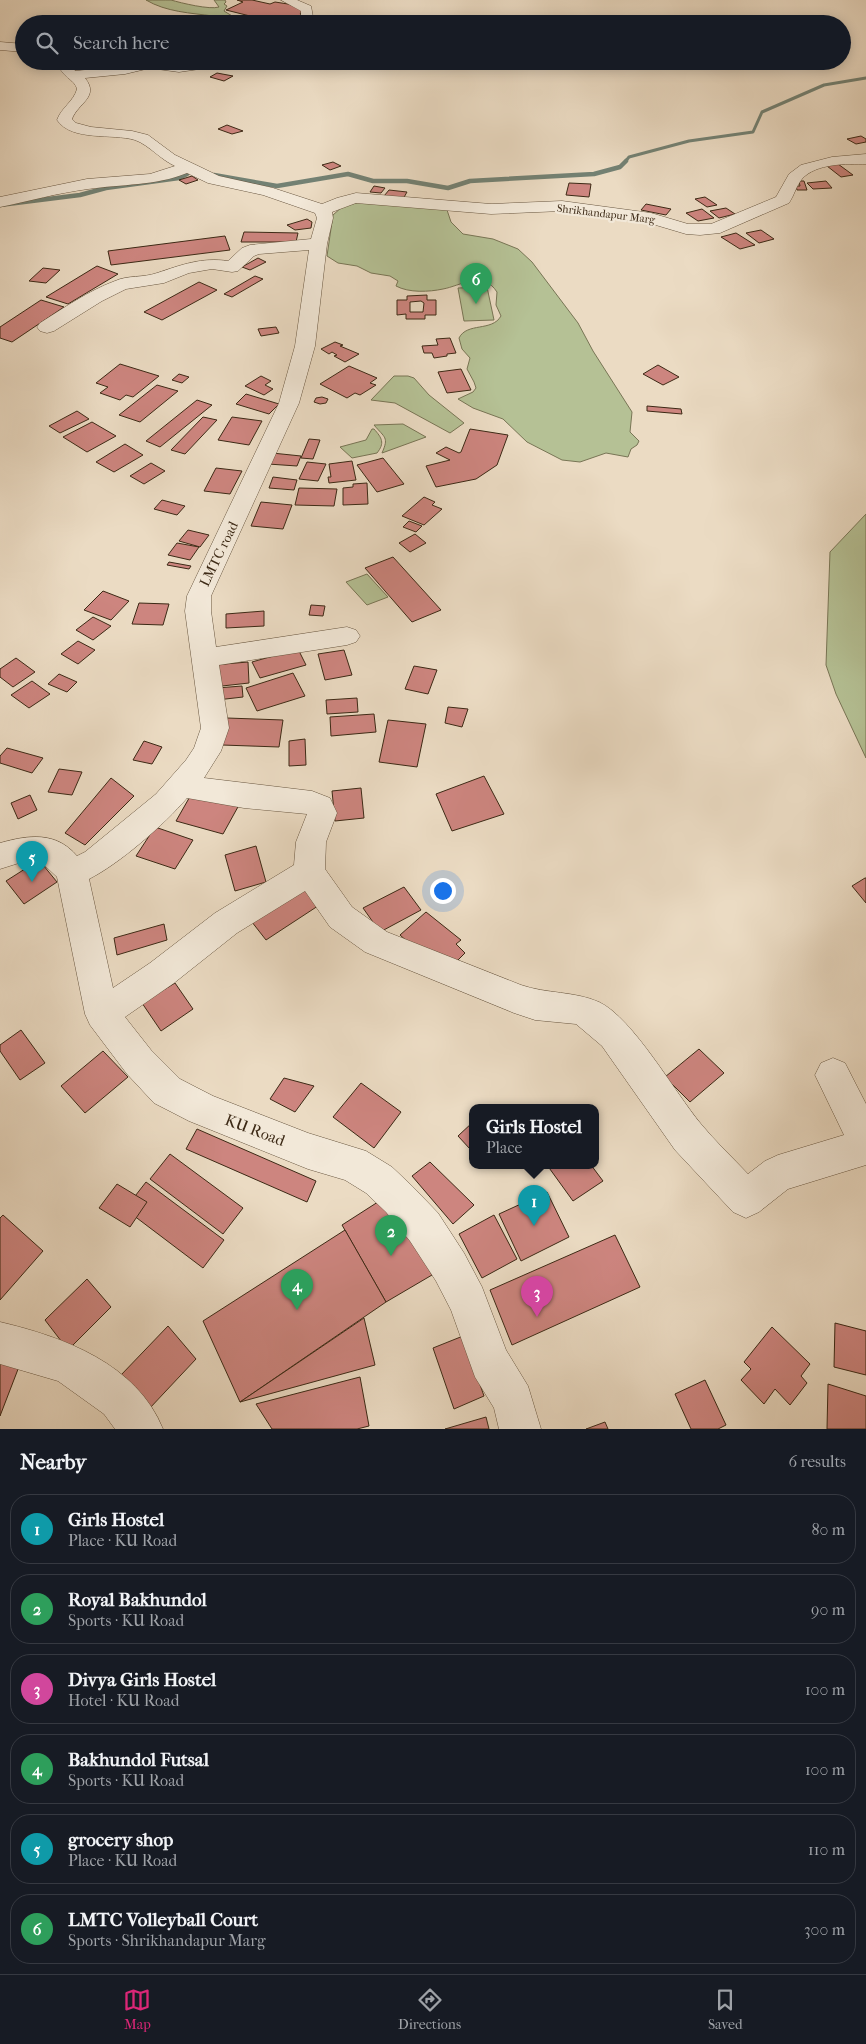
<!DOCTYPE html>
<html lang="en">
<head>
<meta charset="utf-8">
<style>
	:root { --surface:#171b24; --page:#242831; --text:#f1f3f6; --muted:#9ea1a6; --line:#363941; --accent:#db2777 }
	body { margin:0; font-family:"IM FELL French Canon",serif; background:var(--page); color:var(--text) }
	.you { position:absolute; left:442px; top:890px; width:18px; height:18px; margin:-12px; border:4px solid #fff; border-radius:50%; background:#1a73e8; box-shadow:0 0 0 8px #1a73e833 }
	.badge { display:grid; place-items:center; width:32px; height:32px; border-radius:50%; background:var(--accent); color:#fff; font-size:16px; font-weight:700 }
	.pin { position:absolute; translate:-50% -41px; filter:drop-shadow(0 1px 2px #0008) }
	.pin::after { content:''; position:absolute; top:26px; width:18px; height:15px; background:inherit; clip-path:polygon(0 0,100% 0,50% 100%) }
	.popup { position:absolute; left:469px; top:1104px; width:130px; height:65px; box-sizing:border-box; display:grid; place-content:center; border-radius:10px; background:var(--surface); filter:drop-shadow(0 1px 4px #0005); font-size:16px; white-space:nowrap; color:var(--muted) }
	.popup b { font-size:19px; color:var(--text) }
	.popup::after { content:''; position:absolute; left:50%; top:100%; margin-left:-10px; border:10px solid transparent; border-top-color:var(--surface) }
	.list { margin:0; padding:0; list-style:none }
	h2 { display:flex; justify-content:space-between; align-items:center; height:65px; margin:0; padding:0 20px; font-size:21px }
	h2 small { font-size:16px; font-weight:400; color:var(--muted) }
	.list li { display:grid; grid-template-columns:32px 1fr auto; gap:15px; align-items:center; box-sizing:border-box; height:70px; margin:0 10px 10px; padding:0 10px; border:1px solid var(--line); border-radius:20px }
	.list b { display:block; font-size:19px; white-space:nowrap }
	.list p { margin:0; font-size:16px; white-space:nowrap; color:var(--muted) }
	.list em { font-size:16px; font-style:normal; color:var(--muted) }
	.icon { flex:none; width:28px; height:28px; fill:none; stroke:currentColor; stroke-width:2; stroke-linecap:round; stroke-linejoin:round }
	.map { position:relative; flex:none; width:866px; height:1429px; overflow:hidden }
	.search { position:absolute; background:var(--surface); box-shadow:0 2px 12px #0003; left:15px; right:15px; top:15px; height:55px; display:flex; align-items:center; gap:12px; box-sizing:border-box; padding:0 18px; border-radius:28px; color:var(--muted); font-size:19px }
	.sheet { height:545px; background:var(--surface) }
	nav { display:flex; justify-content:space-around; align-items:center; box-sizing:border-box; height:70px; border-top:1px solid var(--line); background:var(--surface); font-size:14px; color:var(--muted) }
	nav a { display:grid; justify-items:center; gap:2px }
	nav .on { color:var(--accent) }
	.map>svg:first-child { display:block }
	.green { fill:#b5c195; stroke:#787555 }
	.lines { fill:none; stroke-linecap:round; stroke-linejoin:round }
	.stream-far1 { stroke:#738173; stroke-width:3 }
	.stream { stroke:#738173; stroke-width:4.5 }
	.building { fill:#cd857f; stroke:#3c2915; fill-rule:evenodd }
	.minor-casing { stroke:#685640; stroke-width:1 }
	.minor { fill:#f2e8d8; fill-rule:evenodd }
	.labels { text-anchor:middle; dominant-baseline:central; stroke-width:4.5; stroke-linejoin:round; paint-order:stroke }
	.far-street-label { font-size:11px; fill:#3c2915; stroke:#f2e8d8 }
	.street-label { font-size:14px; fill:#3c2915; stroke:#f2e8d8 }
	.near-street-label { font-size:16px; fill:#3c2915; stroke:#f2e8d8 }
</style>
</head>
<body>
<div class="map">
<svg width="866" height="1429" viewBox="0 0 866 1429">
	<rect width="100%" height="100%" fill="#ebdbc3"/>
	<filter id="stains"><feTurbulence type="fractalNoise" baseFrequency=".004" numOctaves="4"/><feColorMatrix values="0 0 0 0 .2 0 0 0 0 .09 0 0 0 0 .02 0 0 0 .5 -.17"/></filter>
	<radialGradient id="worn" r=".72"><stop offset=".6" stop-color="#630" stop-opacity="0"/><stop offset="1" stop-color="#630" stop-opacity=".3"/></radialGradient>
	<g class="green">
		<path d="M 146,0 C 154,0 164,0 171,0 C 181,3 210,10 219,7 L 214,0 L 225,0 L 226,2 L 224,4 L 227,6 L 224,11 L 237,19 C 227,20 222,17 213,16 C 191,13 166,12 146,0 Z"/>
		<path d="M 359,202 L 446,207 L 451,222 L 463,234 L 493,239 L 518,249 L 532,262 L 578,323 L 593,351 L 632,412 L 630,432 L 639,441 L 637,445 L 631,449 L 628,457 L 606,453 L 580,462 L 562,460 L 527,442 L 503,419 L 473,408 L 458,399 L 473,392 L 476,388 L 474,382 L 467,369 L 470,358 L 462,349 L 459,338 C 467,322 492,332 501,316 L 496,305 L 497,292 C 483,270 460,286 443,289 C 429,292 409,293 396,286 L 398,281 L 390,276 L 371,273 L 357,266 L 338,263 L 327,256 L 333,215 L 342,207 Z"/>
		<polygon points="487,287 494,320 464,321 458,288"/>
		<polygon points="394,376 408,376 414,378 429,395 464,423 450,433 395,403 371,400"/>
		<path d="M 403,424 L 426,437 L 382,453 C 389,437 385,438 374,425 Z"/>
		<path d="M 372,429 L 374,429 C 382,438 385,443 377,453 L 352,458 L 340,447 L 366,440 Z"/>
		<polygon points="866,514 866,758 836,694 826,665 830,552"/>
		<polygon points="367,574 388,597 367,605 346,582"/>
	</g>
	<g class="lines">
		<polyline class="stream-far1" points="625,162 629,157 689,141 753,132 762,112 824,85 866,78"/>
		<g class="stream">
			<polyline points="214,175 277,186 348,174 373,181 407,181 448,188 470,181 594,174 620,167 626,161"/>
			<polyline points="0,205 80,195 106,188 179,178 187,174"/>
		</g>
	</g>
	<g class="building">
		<polygon points="237,0 252,0 270,4 275,2 288,4 304,9 300,14 304,15 282,24 226,10 243,2"/>
		<polygon points="217,73 233,76 224,81 210,77"/>
		<polygon points="227,125 243,131 232,134 218,129"/>
		<polygon points="861,136 866,139 866,142 856,144 847,139"/>
		<polygon points="333,162 341,166 330,170 322,165"/>
		<polygon points="838,164 853,175 841,177 827,166"/>
		<polygon points="192,176 198,180 186,184 179,180"/>
		<polygon points="799,181 804,181 807,190 797,190 796,186 800,186"/>
		<polygon points="826,181 832,188 813,189 807,183"/>
		<polygon points="569,183 591,184 589,197 566,195"/>
		<polygon points="374,186 385,188 381,193 370,192"/>
		<polygon points="389,190 407,192 403,199 384,196"/>
		<polygon points="705,197 717,205 707,207 695,199"/>
		<polygon points="646,204 671,209 666,215 641,210"/>
		<polygon points="726,208 735,214 719,218 710,211"/>
		<polygon points="702,209 714,218 698,221 686,213"/>
		<polygon points="307,219 312,222 311,228 295,230 287,225"/>
		<polygon points="761,230 774,239 759,243 746,233"/>
		<polygon points="244,232 298,233 296,242 241,242"/>
		<polygon points="736,233 755,245 740,249 721,237"/>
		<polygon points="225,236 230,250 111,265 108,251"/>
		<polygon points="258,258 266,262 250,270 242,267"/>
		<polygon points="97,266 118,274 68,304 46,297"/>
		<polygon points="43,268 60,270 46,283 29,281"/>
		<polygon points="255,276 263,279 232,297 224,294"/>
		<polygon points="199,282 217,290 162,320 144,312"/>
		<path d="M 427,295 L 427,300 L 436,300 L 436,315 L 425,315 L 425,319 L 406,319 L 406,314 L 397,315 L 397,300 L 407,300 L 407,296 ZM 421,301 L 424,303 L 423,312 L 410,312 L 410,302 Z"/>
		<polygon points="41,300 64,307 12,342 0,338 0,327"/>
		<polygon points="276,327 279,333 261,336 258,329"/>
		<polygon points="450,338 456,353 447,354 447,356 434,358 432,353 424,353 422,346 438,345 436,339"/>
		<polygon points="335,342 343,345 340,346 359,354 345,362 334,356 337,355 332,352 329,354 321,349"/>
		<polygon points="120,364 159,376 133,397 126,395 120,400 100,393 108,387 96,383"/>
		<polygon points="658,365 679,377 663,385 643,374"/>
		<polygon points="349,366 377,378 370,383 376,385 360,395 355,393 347,398 320,384"/>
		<polygon points="461,369 471,390 447,393 438,372"/>
		<polygon points="179,374 189,377 182,383 172,380"/>
		<polygon points="261,376 271,381 265,385 273,389 264,395 245,386"/>
		<polygon points="157,385 178,391 140,422 119,415"/>
		<polygon points="246,394 279,404 269,414 236,404"/>
		<polygon points="322,397 328,399 326,403 320,404 314,402 316,398"/>
		<polygon points="197,400 212,405 160,447 146,441"/>
		<polygon points="647,406 681,409 682,414 647,411"/>
		<polygon points="77,411 89,419 60,433 49,426"/>
		<polygon points="203,417 217,420 185,454 171,450"/>
		<polygon points="232,417 262,421 249,445 218,440"/>
		<polygon points="92,422 116,436 87,452 63,437"/>
		<polygon points="470,429 508,435 497,465 476,479 436,487 426,466 450,460 436,453 446,447 459,453 461,452"/>
		<polygon points="309,439 320,440 313,459 301,458"/>
		<polygon points="125,444 143,455 114,472 96,462"/>
		<polygon points="272,453 301,456 297,466 268,464"/>
		<polygon points="383,458 404,484 377,492 357,465"/>
		<polygon points="352,461 356,480 329,483 328,477 331,477 329,464"/>
		<polygon points="307,462 326,464 318,481 299,479"/>
		<polygon points="151,463 165,471 144,484 130,476"/>
		<polygon points="216,468 242,471 230,494 204,491"/>
		<polygon points="273,477 297,480 294,490 269,488"/>
		<polygon points="367,483 368,504 343,505 343,488 353,487 353,484"/>
		<polygon points="299,488 337,489 334,506 295,505"/>
		<polygon points="424,497 435,502 432,505 442,509 424,525 402,516"/>
		<polygon points="162,500 185,506 177,515 154,509"/>
		<polygon points="261,502 292,505 283,529 251,526"/>
		<polygon points="409,521 422,526 416,532 403,527"/>
		<polygon points="188,530 209,535 200,547 179,541"/>
		<polygon points="415,534 426,543 410,552 399,543"/>
		<polygon points="177,543 199,547 190,560 168,555"/>
		<polygon points="393,557 441,610 412,622 365,568"/>
		<polygon points="169,562 191,566 189,569 167,565"/>
		<polygon points="103,591 129,601 111,620 84,610"/>
		<polygon points="139,603 169,604 163,625 132,624"/>
		<polygon points="311,605 325,606 323,616 309,615"/>
		<polygon points="264,611 264,626 226,628 226,614"/>
		<polygon points="93,617 111,626 93,640 76,630"/>
		<polygon points="78,641 95,650 78,664 61,654"/>
		<polygon points="298,649 306,665 260,678 252,662"/>
		<polygon points="344,650 352,675 325,680 318,654"/>
		<polygon points="16,658 35,672 13,687 0,677 0,669"/>
		<polygon points="248,662 249,683 213,687 213,665"/>
		<polygon points="414,666 437,670 428,694 405,689"/>
		<polygon points="293,673 305,696 257,711 246,688"/>
		<polygon points="59,674 77,682 67,692 48,684"/>
		<polygon points="32,681 50,694 29,708 11,695"/>
		<polygon points="242,686 243,697 217,700 217,688"/>
		<polygon points="357,698 358,712 327,714 326,700"/>
		<polygon points="448,707 468,709 462,727 445,723"/>
		<polygon points="374,714 376,732 331,736 330,717"/>
		<polygon points="227,718 283,720 279,747 222,745"/>
		<polygon points="388,720 426,724 417,767 379,762"/>
		<polygon points="305,739 306,765 289,766 289,741"/>
		<polygon points="144,741 162,747 152,764 133,760"/>
		<polygon points="7,748 43,758 32,773 0,763 0,756"/>
		<polygon points="59,769 82,772 72,795 48,792"/>
		<polygon points="484,776 504,814 452,831 436,794"/>
		<polygon points="111,778 134,796 85,845 65,833"/>
		<polygon points="361,788 364,818 335,821 332,791"/>
		<polygon points="192,793 239,805 223,834 176,821"/>
		<polygon points="30,795 37,810 18,819 11,803"/>
		<polygon points="155,827 193,840 175,869 136,856"/>
		<polygon points="256,846 266,882 235,891 225,855"/>
		<polygon points="39,860 57,882 24,904 6,881"/>
		<polygon points="865,878 866,878 866,903 852,886"/>
		<polygon points="305,881 324,902 266,940 248,917"/>
		<polygon points="404,887 421,910 380,932 363,908"/>
		<polygon points="426,912 461,940 456,944 465,953 451,967 419,952 400,935"/>
		<polygon points="164,924 167,940 117,955 114,938"/>
		<polygon points="175,983 193,1009 161,1031 142,1003"/>
		<polygon points="21,1030 45,1063 20,1080 0,1051 0,1045"/>
		<polygon points="699,1049 724,1073 690,1102 665,1077"/>
		<polygon points="103,1051 128,1077 85,1113 61,1086"/>
		<polygon points="284,1078 314,1086 295,1112 270,1099"/>
		<polygon points="361,1083 401,1112 374,1148 333,1117"/>
		<polygon points="473,1122 473,1146 470,1149 458,1136"/>
		<polygon points="197,1129 316,1181 307,1202 186,1149"/>
		<polygon points="170,1154 243,1208 223,1234 150,1179"/>
		<polygon points="430,1162 474,1205 453,1224 412,1176"/>
		<polygon points="547,1165 591,1165 603,1181 573,1201"/>
		<polygon points="146,1182 224,1240 203,1268 125,1209"/>
		<polygon points="117,1184 147,1202 130,1227 99,1208"/>
		<polygon points="547,1192 569,1237 521,1261 499,1214"/>
		<polygon points="381,1200 412,1237 432,1275 386,1302 342,1225"/>
		<polygon points="3,1215 43,1251 0,1300 0,1218"/>
		<polygon points="494,1215 517,1259 482,1278 459,1234"/>
		<polygon points="345,1230 386,1302 240,1402 203,1321"/>
		<polygon points="615,1235 640,1287 512,1345 490,1290"/>
		<polygon points="87,1279 111,1307 68,1350 45,1320"/>
		<polygon points="364,1318 375,1365 240,1402"/>
		<polygon points="835,1323 866,1331 866,1375 834,1367"/>
		<polygon points="168,1326 196,1359 149,1409 121,1375"/>
		<polygon points="772,1327 810,1364 801,1376 807,1383 790,1405 775,1389 764,1404 741,1380 751,1369 744,1362"/>
		<polygon points="463,1336 484,1396 454,1409 433,1348"/>
		<polygon points="0,1359 20,1364 0,1416"/>
		<polygon points="360,1377 369,1426 357,1429 272,1429 256,1404"/>
		<polygon points="705,1380 726,1425 718,1429 691,1429 675,1394"/>
		<polygon points="828,1384 866,1396 866,1429 827,1429"/>
		<polygon points="486,1417 489,1429 445,1429"/>
		<polygon points="605,1422 608,1429 586,1429"/>
	</g>
	<g class="lines">
		<g class="minor-casing">
			<g id="minor">
				<polygon points="281,0 297,0 311,6 313,17 304,24 289,24 301,15 301,11"/>
				<polygon points="249,18 269,21 271,24 219,24 225,20"/>
				<polygon points="0,42 24,44 24,52 0,50"/>
				<path d="M 57,61 L 71,61 L 75,71 L 125,66 L 145,61 L 179,64 L 220,61 L 220,66 L 179,72 L 150,68 L 125,74 L 85,78 C 100,97 78,103 72,119 L 76,123 L 91,127 L 132,131 L 148,135 L 175,155 L 219,176 L 273,188 L 322,204 L 337,198 L 356,193 L 491,204 L 562,201 L 651,213 L 688,224 L 711,224 L 776,197 L 789,174 L 801,165 L 832,157 L 866,154 L 866,164 C 847,164 816,163 802,179 C 796,186 794,196 789,203 L 720,233 L 700,235 L 686,234 L 649,223 L 562,211 L 491,214 L 356,203 L 332,212 L 333,218 L 327,244 L 315,346 L 299,403 L 211,596 L 211,611 L 216,647 L 347,627 L 356,630 L 360,636 L 356,642 L 347,645 L 219,665 L 229,728 L 221,751 L 204,778 L 312,791 L 330,798 L 337,813 L 326,842 L 325,869 L 352,907 L 387,932 L 521,985 C 547,994 574,991 599,1002 C 633,1018 675,1093 701,1124 C 715,1141 732,1157 748,1174 L 765,1161 L 778,1155 L 844,1135 L 815,1075 L 821,1063 L 833,1058 L 845,1063 L 866,1104 L 866,1165 L 788,1189 L 759,1212 L 746,1218 L 733,1212 L 675,1150 L 602,1046 L 576,1024 L 535,1020 L 514,1013 L 365,952 L 330,927 L 305,891 L 237,933 L 174,983 L 125,1017 L 151,1050 L 180,1079 L 213,1096 L 308,1133 L 366,1151 L 392,1167 L 412,1186 L 438,1213 L 464,1253 L 482,1287 L 506,1350 L 528,1386 L 541,1429 L 499,1429 L 494,1408 L 475,1377 L 451,1310 L 436,1281 L 410,1241 L 386,1212 L 366,1193 L 345,1180 L 308,1169 L 189,1121 L 154,1103 L 127,1074 L 90,1025 L 85,1014 L 57,877 L 40,861 L 22,862 L 0,869 L 0,843 C 28,835 56,831 77,856 L 85,852 L 156,794 L 186,760 L 194,748 L 201,728 L 185,611 L 187,596 L 279,403 L 295,346 L 309,250 L 259,254 L 254,256 L 238,271 L 232,272 L 212,269 L 189,273 L 164,283 L 126,289 L 102,301 L 54,331 L 47,333 L 40,331 L 37,327 L 40,323 C 64,308 88,291 115,281 C 128,275 143,278 157,273 C 181,265 202,257 228,261 L 242,248 L 250,245 L 311,239 L 317,218 L 315,213 L 263,195 L 208,183 L 187,173 C 155,186 122,184 88,189 C 58,193 29,201 0,207 L 0,197 L 87,179 L 150,174 L 175,166 C 161,160 149,145 135,140 C 112,133 72,142 57,120 C 61,108 74,101 77,89 C 74,78 62,79 57,61 ZM 187,798 L 244,808 L 307,814 L 296,842 L 294,865 L 215,913 L 150,963 L 113,988 L 89,879 C 119,864 164,825 187,798 Z"/>
				<path d="M 0,1322 C 64,1337 137,1364 163,1429 L 115,1429 L 104,1414 L 58,1381 L 0,1364 Z"/>
			</g>
		</g>
		<use href="#minor" class="minor"/>
	</g>
	<g class="labels">
		<g class="far-street-label">
			<text transform="translate(606 214) rotate(7)">Shrikhandapur Marg</text>
		</g>
		<g class="street-label">
			<text transform="translate(219 554) rotate(-64)">LMTC road</text>
		</g>
		<g class="near-street-label">
			<text transform="translate(255 1130) rotate(21)">KU Road</text>
		</g>
	</g>
	<rect width="100%" height="100%" filter="url(#stains)"/>
	<rect width="100%" height="100%" fill="url(#worn)"/>
</svg>
<div class="you"></div>
<div class="pin badge" style="left:534px;top:1226px;background:#0f9aa8">1</div>
<div class="popup"><b>Girls Hostel</b>Place</div>
<div class="pin badge" style="left:391px;top:1256px;background:#2e9e5b">2</div>
<div class="pin badge" style="left:537px;top:1317px;background:#d1479c">3</div>
<div class="pin badge" style="left:297px;top:1310px;background:#2e9e5b">4</div>
<div class="pin badge" style="left:32px;top:882px;background:#0f9aa8">5</div>
<div class="pin badge" style="left:476px;top:304px;background:#2e9e5b">6</div>
<div class="search"><svg class="icon" aria-label="search" viewBox="0 0 24 24"><circle cx="10" cy="10" r="6"/><path d="M15 15l6 6"/></svg>Search here</div>
</div>
<section class="sheet">
<h2>Nearby<small>6 results</small></h2>
<ul class="list">
<li><span class="badge" style="background:#0f9aa8">1</span><div><b>Girls Hostel</b><p>Place · KU Road</p></div><em>80 m</em></li>
<li><span class="badge" style="background:#2e9e5b">2</span><div><b>Royal Bakhundol</b><p>Sports · KU Road</p></div><em>90 m</em></li>
<li><span class="badge" style="background:#d1479c">3</span><div><b>Divya Girls Hostel</b><p>Hotel · KU Road</p></div><em>100 m</em></li>
<li><span class="badge" style="background:#2e9e5b">4</span><div><b>Bakhundol Futsal</b><p>Sports · KU Road</p></div><em>100 m</em></li>
<li><span class="badge" style="background:#0f9aa8">5</span><div><b>grocery shop</b><p>Place · KU Road</p></div><em>110 m</em></li>
<li><span class="badge" style="background:#2e9e5b">6</span><div><b>LMTC Volleyball Court</b><p>Sports · Shrikhandapur Marg</p></div><em>300 m</em></li>
</ul>
</section>
<nav>
<a class="on"><svg class="icon" aria-label="map" viewBox="0 0 24 24"><path d="M3 6l6-2 6 2 6-2v14l-6 2-6-2-6 2zM9 4v14M15 6v14"/></svg>Map</a>
<a><svg class="icon" aria-label="directions" viewBox="0 0 24 24"><path d="M12 3l9 9-9 9-9-9zM9 14v-3h6M13 9l2 2-2 2"/></svg>Directions</a>
<a><svg class="icon" aria-label="saved" viewBox="0 0 24 24"><path d="M7 4h10v16l-5-4-5 4z"/></svg>Saved</a>
</nav>
</body>
</html>
